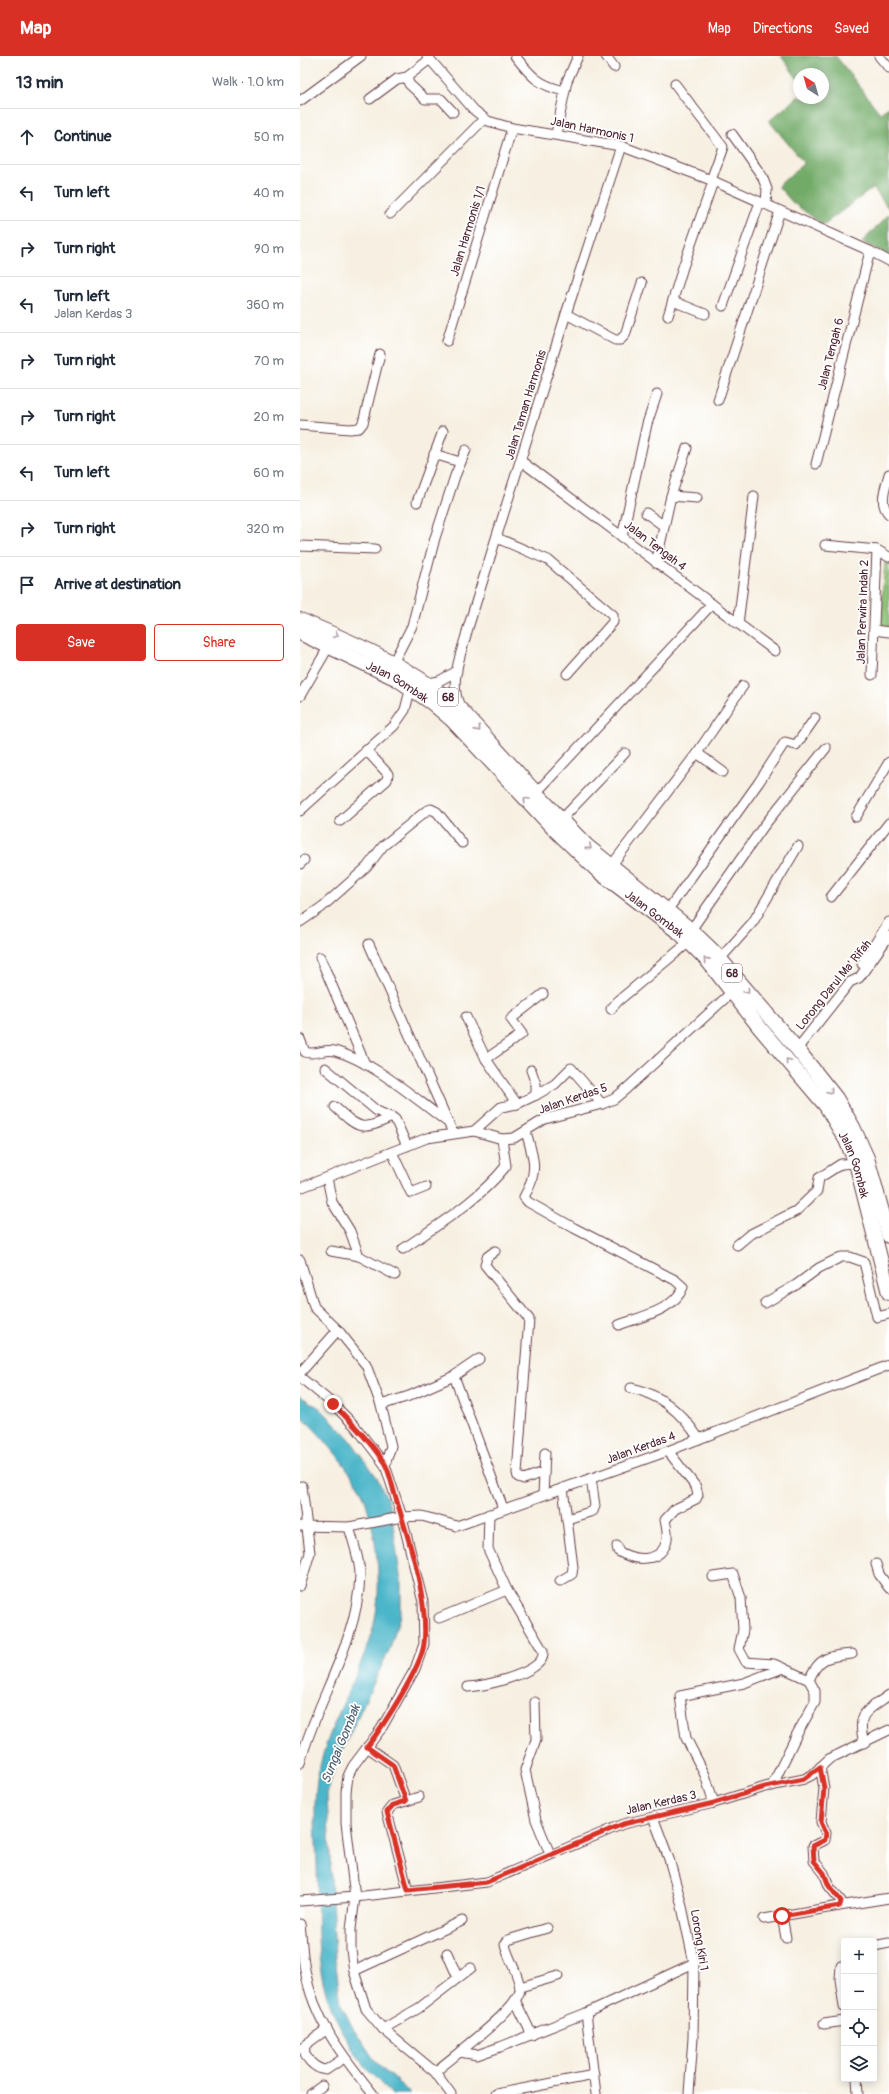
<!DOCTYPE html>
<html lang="en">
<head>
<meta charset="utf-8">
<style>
	:root { --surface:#fff; --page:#f2f2f3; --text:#1f2937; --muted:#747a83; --line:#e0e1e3; --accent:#d93025 }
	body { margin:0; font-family:Pangolin,sans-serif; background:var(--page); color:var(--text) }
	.controls { position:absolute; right:12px; bottom:12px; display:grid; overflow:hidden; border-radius:4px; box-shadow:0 2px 10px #0003 }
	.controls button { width:36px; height:36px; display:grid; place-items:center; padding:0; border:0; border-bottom:1px solid var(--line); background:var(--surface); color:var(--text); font:20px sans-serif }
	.compass { position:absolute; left:493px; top:12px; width:36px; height:36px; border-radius:50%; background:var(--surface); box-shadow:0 2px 10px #0003; rotate:323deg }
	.stop { position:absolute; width:12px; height:12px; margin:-9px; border:3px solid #d93025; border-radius:50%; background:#fff }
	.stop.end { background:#d93025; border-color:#fff; box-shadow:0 1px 4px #0008 }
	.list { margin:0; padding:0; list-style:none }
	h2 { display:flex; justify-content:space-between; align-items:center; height:52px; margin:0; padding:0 16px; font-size:17px }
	h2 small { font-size:13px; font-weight:400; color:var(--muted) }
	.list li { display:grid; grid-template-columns:26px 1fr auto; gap:12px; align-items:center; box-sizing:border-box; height:56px; padding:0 16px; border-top:1px solid var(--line) }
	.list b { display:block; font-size:15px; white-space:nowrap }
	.list p { margin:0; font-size:13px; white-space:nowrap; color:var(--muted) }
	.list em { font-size:13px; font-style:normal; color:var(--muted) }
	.actions { display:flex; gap:8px; padding:12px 16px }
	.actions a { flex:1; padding:9px 0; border:1px solid var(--accent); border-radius:4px; text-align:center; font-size:14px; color:var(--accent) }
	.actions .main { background:var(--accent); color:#fff }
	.icon { flex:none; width:22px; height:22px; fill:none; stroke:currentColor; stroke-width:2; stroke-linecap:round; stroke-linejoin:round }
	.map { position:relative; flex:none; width:589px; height:2038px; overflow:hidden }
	header { display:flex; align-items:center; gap:24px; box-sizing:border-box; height:56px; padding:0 20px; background:var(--accent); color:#fff }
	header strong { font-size:19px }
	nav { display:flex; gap:22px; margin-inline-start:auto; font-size:14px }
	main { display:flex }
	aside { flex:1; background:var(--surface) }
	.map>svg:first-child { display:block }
	.green { fill:#8ec578; stroke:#6c7252 }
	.forest { fill:#72aa68; stroke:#5e644a }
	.water { fill:#4cb6c9; stroke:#4b6a7a }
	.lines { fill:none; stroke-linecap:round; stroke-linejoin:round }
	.street-casing { stroke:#643e46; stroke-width:11 }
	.primary-casing { stroke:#643e46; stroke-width:16 }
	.street { stroke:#fff; stroke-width:9 }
	.primary { stroke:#fff; stroke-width:14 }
	.oneway { stroke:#ae9aa0 }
	.route { stroke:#d93025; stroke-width:5 }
	.labels { text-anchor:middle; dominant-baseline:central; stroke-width:3.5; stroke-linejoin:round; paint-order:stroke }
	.shield { fill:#fff; stroke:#80626b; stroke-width:1 }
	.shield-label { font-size:11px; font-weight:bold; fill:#4a1f2b }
	.street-label { font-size:12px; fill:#4a1f2b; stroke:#fff }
	.water-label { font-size:13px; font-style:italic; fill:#4b5b6a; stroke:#fff }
</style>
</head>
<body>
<header>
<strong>Map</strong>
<nav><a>Map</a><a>Directions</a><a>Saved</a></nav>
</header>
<main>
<aside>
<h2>13 min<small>Walk · 1.0 km</small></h2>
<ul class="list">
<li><svg class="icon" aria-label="ahead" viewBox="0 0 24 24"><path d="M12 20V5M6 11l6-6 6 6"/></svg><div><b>Continue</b></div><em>50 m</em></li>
<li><svg class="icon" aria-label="left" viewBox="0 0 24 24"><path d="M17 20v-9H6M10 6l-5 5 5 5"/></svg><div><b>Turn left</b></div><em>40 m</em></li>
<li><svg class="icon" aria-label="right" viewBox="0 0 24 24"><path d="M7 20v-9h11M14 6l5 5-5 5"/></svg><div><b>Turn right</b></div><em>90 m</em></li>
<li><svg class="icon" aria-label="left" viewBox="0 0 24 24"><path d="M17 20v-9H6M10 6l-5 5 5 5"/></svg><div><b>Turn left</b><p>Jalan Kerdas 3</p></div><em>360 m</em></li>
<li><svg class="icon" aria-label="right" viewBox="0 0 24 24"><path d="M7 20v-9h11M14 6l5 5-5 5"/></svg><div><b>Turn right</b></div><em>70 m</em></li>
<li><svg class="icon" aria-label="right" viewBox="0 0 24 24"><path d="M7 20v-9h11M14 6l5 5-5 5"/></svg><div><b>Turn right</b></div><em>20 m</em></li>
<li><svg class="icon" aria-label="left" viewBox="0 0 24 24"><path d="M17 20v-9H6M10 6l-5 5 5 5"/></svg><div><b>Turn left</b></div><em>60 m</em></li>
<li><svg class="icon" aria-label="right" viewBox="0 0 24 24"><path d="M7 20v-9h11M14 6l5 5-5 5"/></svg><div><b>Turn right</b></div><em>320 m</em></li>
<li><svg class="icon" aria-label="arrive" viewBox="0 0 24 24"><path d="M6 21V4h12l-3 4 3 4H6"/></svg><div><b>Arrive at destination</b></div></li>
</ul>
<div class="actions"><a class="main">Save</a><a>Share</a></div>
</aside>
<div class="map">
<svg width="589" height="2038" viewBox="0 0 589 2038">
	<rect width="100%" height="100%" fill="#fff"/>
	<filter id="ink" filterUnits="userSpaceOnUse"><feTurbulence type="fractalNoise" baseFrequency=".025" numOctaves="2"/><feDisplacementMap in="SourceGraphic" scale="8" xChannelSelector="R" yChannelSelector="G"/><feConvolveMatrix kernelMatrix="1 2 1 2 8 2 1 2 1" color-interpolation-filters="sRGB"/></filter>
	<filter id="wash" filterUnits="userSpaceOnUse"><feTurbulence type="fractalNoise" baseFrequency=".012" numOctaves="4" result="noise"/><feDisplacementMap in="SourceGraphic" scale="16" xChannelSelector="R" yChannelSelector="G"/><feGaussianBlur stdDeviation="0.9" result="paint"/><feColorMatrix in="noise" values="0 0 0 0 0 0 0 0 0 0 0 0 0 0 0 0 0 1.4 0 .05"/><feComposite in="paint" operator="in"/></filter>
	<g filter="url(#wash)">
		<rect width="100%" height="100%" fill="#f7f0e2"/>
		<polygon class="green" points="585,505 589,508 589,571 580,570"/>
		<g class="forest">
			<polygon points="481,0 536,0 580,57 589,51 589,153 573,132 523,169 492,146 478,130 504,107 469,65 499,40 499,42 523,42 523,18 499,18 499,25"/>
			<polygon points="589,158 589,200 562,186"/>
		</g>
		<path class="water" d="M 0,1340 L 21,1353 L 49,1382 L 76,1420 L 85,1438 L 91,1453 L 101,1527 L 101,1556 L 91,1590 L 42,1695 L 32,1720 L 27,1739 L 35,1901 L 41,1948 L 52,1970 L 75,2005 L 111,2038 L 92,2038 C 56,2006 30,1964 21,1916 C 16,1881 18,1844 17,1809 C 16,1777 12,1744 19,1713 C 30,1666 57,1624 71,1579 C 84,1539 78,1484 65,1444 C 57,1421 19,1375 0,1360 Z"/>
	</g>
	<g filter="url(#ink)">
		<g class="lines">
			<g class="street-casing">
				<g id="street">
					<polyline points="127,0 174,54 188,65 212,72 321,90 411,124 570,195 589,205"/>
					<path d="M 215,0 C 231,20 238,29 264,35"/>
					<polyline points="306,0 314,11"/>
					<polyline points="579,0 589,12"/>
					<polyline points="107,21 109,28 125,43 141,43 153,56"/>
					<polyline points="375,28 423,91 411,124"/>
					<polyline points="70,43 97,23 107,21 130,3"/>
					<polyline points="0,45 61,0"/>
					<polyline points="256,78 267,25 278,0"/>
					<polyline points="432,78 462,120 467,133 466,148"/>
					<polyline points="90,158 184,63"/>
					<polyline points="373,245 405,258"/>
					<polyline points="423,250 460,146"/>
					<polyline points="266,258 315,284 320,284 325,279 342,227"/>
					<polyline points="368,260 383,211 413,126"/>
					<polyline points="147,285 212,72"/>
					<polyline points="418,344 480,155"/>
					<polyline points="0,369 50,373 59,372 63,367 80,298"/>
					<polyline points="134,398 160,406"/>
					<polyline points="221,405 475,595"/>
					<polyline points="516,408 570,195"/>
					<path d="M 589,418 C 586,431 578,447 589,458"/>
					<polyline points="371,440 387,392"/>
					<polyline points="117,446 143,375"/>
					<polyline points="346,457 364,470"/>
					<polyline points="322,481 347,368 357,338"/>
					<polyline points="197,482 248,504 313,559 313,566 267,618"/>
					<polyline points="525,489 577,494 589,501"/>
					<polyline points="0,490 75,493"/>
					<polyline points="356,507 371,440 397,442"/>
					<polyline points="438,568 454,440"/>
					<polyline points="574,574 589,576"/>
					<polyline points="93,607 112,570 135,482 155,420 166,394"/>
					<polyline points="572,619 577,494"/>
					<polyline points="129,627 139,625 157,615"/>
					<polyline points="0,640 29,590"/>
					<path d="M 161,652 C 147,627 162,597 168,572 L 266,258 L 321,90"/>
					<polyline points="397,697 423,716"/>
					<polyline points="236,737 412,548"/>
					<polyline points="0,755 94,670 105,654 111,631"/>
					<polyline points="556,761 589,706"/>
					<polyline points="261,764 325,697"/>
					<polyline points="40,765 87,724 88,718 66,694"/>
					<polyline points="0,808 4,804"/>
					<polyline points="311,810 397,697 443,630"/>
					<polyline points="531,841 589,767"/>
					<polyline points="367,855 459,726 485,686 496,689 515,662"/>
					<polyline points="0,866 22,851 67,811 83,790 126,755 131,753 137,756 162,787"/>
					<polyline points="391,874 463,771 526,692"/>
					<polyline points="69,888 153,1077"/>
					<polyline points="20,901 65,1008"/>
					<polyline points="420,903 453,866 498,790"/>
					<polyline points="562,908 589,866"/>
					<polyline points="311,953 318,945 389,886"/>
					<polyline points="166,961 186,1003 217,1048"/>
					<path d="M 0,983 L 5,996 C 15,1000 24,992 35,995 C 74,1006 113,1041 146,1065"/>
					<polyline points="497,993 550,926 559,922 589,880"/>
					<polyline points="186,1003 222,978 211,963 243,938"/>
					<polyline points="25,1012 77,1055 95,1063 107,1090"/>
					<polyline points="236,1039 255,1028 271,1012 302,1048"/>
					<path d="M 35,1051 C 60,1074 62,1075 92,1061"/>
					<polyline points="174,1075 201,1051 217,1048 236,1039 236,1028 231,1014"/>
					<path d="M 226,1076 C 234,1103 239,1115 224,1141 L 228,1146 L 274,1172 L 375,1224 L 383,1231 C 375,1254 340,1261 319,1269"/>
					<polyline points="92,1096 111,1137 126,1131"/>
					<polyline points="27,1122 32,1146 50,1175 59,1200 95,1219"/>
					<polyline points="0,1132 127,1082 174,1075 202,1083 214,1082 245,1063 302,1048 314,1043 326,1033 432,936"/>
					<polyline points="437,1189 449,1179 496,1155 517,1135 519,1122 541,1108 556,1107"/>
					<path d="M 103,1193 C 139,1168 178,1145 206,1110 L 202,1083"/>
					<polyline points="31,1195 59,1200"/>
					<polyline points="195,1195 187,1201 185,1209 229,1263 217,1417 218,1421 224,1423 244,1416"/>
					<polyline points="0,1204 14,1251 38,1274 66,1309 81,1349 91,1390 85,1409"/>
					<polyline points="465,1247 496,1229 519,1212 541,1201 550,1201 564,1206 577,1261 589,1258"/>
					<polyline points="0,1317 38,1274"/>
					<polyline points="154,1320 203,1452"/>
					<polyline points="0,1321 33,1348 55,1370 85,1409 102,1461 123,1546 124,1588 115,1613 81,1673 53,1710 48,1720 46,1736 46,1767 55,1841 51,1873 51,1894 54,1915 66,1953 83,1973 135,2016 151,2038"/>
					<path d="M 331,1332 C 361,1338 383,1358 399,1383"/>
					<polyline points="81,1349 109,1340 154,1320 179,1303"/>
					<polyline points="243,1439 245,1397"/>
					<polyline points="267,1463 293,1455 295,1450 291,1422"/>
					<polyline points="0,1470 49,1471 102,1461 122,1460 157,1470 368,1395 589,1309"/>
					<path d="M 317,1490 L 318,1495 C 334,1505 363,1508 367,1483 C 368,1477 366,1469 365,1464 L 375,1453 L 396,1443 L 398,1439 L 396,1431 L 368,1395"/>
					<polyline points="576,1508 579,1518 589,1532"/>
					<polyline points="413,1521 433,1518 441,1542 443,1574 439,1593 446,1606 474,1608 509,1624 515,1635 515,1646 497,1678 472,1730"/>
					<polyline points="260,1525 272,1518 273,1511 263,1432"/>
					<polyline points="0,1530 10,1497 2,1430"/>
					<polyline points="139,1562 207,1534"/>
					<path d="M 509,1624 C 519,1601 528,1600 552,1598"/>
					<path d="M 168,1631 C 185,1630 231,1619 241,1604 C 243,1602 243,1598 243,1595 L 207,1534 L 188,1493 L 189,1458"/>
					<polyline points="235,1646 236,1684 225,1714 236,1764 250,1798"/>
					<path d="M 564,1687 C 556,1656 566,1656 589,1639"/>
					<polyline points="67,1691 93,1709 106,1745"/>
					<path d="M 0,1707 C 17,1643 58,1586 60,1519 C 60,1504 53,1486 49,1471"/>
					<polyline points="414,1747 405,1719 386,1682 380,1640 444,1627 483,1612"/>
					<polyline points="353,1761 369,1803 381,1846 394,1907 393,1982 389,2038"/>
					<polyline points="108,1834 87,1756 93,1749 119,1741"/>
					<polyline points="0,1845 55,1841 187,1826 323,1768 414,1747 465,1731 504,1723 512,1719 529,1703 589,1674"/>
					<polyline points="539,1850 589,1842"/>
					<polyline points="482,1860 486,1882"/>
					<polyline points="464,1863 539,1850 541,1845 529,1830 524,1817 514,1805 513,1790 525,1784 526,1777 521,1766 524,1732 520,1711"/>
					<path d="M 0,1868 C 2,1883 2,1899 5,1914 C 13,1962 43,2001 73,2038"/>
					<polyline points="574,1890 589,1887"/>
					<polyline points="541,1910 540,1923 544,1951"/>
					<polyline points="54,1915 162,1865"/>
					<polyline points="158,1922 171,1912"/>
					<polyline points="220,1931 258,1920"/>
					<polyline points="215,1944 232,1979"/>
					<polyline points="286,1957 296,2038"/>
					<polyline points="524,1968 544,1965"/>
					<polyline points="83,1973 119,1952 158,1922 147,1897"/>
					<path d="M 5,1990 C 2,2001 15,2013 26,2014 L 44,2002"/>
					<polyline points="1,1992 27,1973"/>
					<polyline points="160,1996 177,1999 200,1991 286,1957 394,1907"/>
					<path d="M 135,2016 C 151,2002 220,1952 220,1933 C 220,1921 208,1902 205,1889 L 208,1884 L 247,1872"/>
					<polyline points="557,2023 558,2038"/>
					<polyline points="11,2038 22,2030"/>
					<polyline points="196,2038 294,2019"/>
				</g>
			</g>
			<g class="primary-casing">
				<g id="primary">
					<path d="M 0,564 C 57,588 116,613 162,655 L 236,737 L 287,790 L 391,874 L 414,896 L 497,993 L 536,1042 L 553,1071 L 567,1102 L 589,1180"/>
					<path id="s1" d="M 0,577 L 97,623 L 132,647 L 152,664 L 253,772 L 299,816 L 381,878 L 407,904 L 460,972 L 526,1050 L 546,1084 L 556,1107 L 589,1237"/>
				</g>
			</g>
			<use href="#street" class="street"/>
			<use href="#primary" class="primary"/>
		</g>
		<defs><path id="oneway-chevron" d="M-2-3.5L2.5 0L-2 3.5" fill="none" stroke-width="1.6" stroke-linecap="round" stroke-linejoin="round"/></defs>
		<g class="oneway">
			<use href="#oneway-chevron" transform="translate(36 579) rotate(25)"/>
			<use href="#oneway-chevron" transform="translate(178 673) rotate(49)"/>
			<use href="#oneway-chevron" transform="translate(226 744) rotate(-133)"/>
			<use href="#oneway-chevron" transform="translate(289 791) rotate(41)"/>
			<use href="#oneway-chevron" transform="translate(406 904) rotate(-132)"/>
			<use href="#oneway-chevron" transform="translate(447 935) rotate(50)"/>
			<use href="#oneway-chevron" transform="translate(488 1005) rotate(-131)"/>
			<use href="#oneway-chevron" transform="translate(530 1035) rotate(52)"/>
		</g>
	</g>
	<g class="lines" filter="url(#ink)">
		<path class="route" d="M 33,1348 C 51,1366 71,1386 85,1408 C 90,1417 92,1430 95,1439 C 108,1482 129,1543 124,1588 C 121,1612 83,1670 67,1691 L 93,1709 L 106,1745 L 93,1749 L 87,1756 L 108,1834 L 187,1826 L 323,1768 L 414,1747 L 465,1731 L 504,1723 L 520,1711 L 524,1732 L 521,1766 L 526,1777 L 525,1784 L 513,1790 L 514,1805 L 524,1817 L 529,1830 L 541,1845 L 540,1850 L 482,1860"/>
	</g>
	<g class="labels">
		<g class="shield">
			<rect x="138" y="632" width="20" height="18" rx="3"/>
			<rect x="422" y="908" width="20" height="18" rx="3"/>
		</g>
		<g class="shield-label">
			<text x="148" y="641">68</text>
			<text x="432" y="917">68</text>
		</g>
		<g class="street-label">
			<text transform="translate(292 74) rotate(12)">Jalan Harmonis 1</text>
			<text transform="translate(168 175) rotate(-73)">Jalan Harmonis 1/1</text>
			<text transform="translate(531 298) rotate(-76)">Jalan Tengah 6</text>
			<text transform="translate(226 349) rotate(-73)">Jalan Taman Harmonis</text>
			<text transform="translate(355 490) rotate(37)">Jalan Tengah 4</text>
			<text transform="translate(563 556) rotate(-88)">Jalan Perwira Indah 2</text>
			<text stroke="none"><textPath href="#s1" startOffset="109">Jalan Gombak</textPath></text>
			<text stroke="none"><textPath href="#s1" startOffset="457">Jalan Gombak</textPath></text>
			<text transform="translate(534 929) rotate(-51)">Lorong Darul Ma' Rifah</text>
			<text transform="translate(273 1043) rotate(-19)">Jalan Kerdas 5</text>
			<text stroke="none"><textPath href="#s1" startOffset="781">Jalan Gombak</textPath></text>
			<text transform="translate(341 1392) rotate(-20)">Jalan Kerdas 4</text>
			<text transform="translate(361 1747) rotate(-13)">Jalan Kerdas 3</text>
			<text transform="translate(399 1884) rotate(81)">Lorong Kiri 1</text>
		</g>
		<g class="water-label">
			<text transform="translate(41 1688) rotate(-68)">Sungai Gombak</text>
		</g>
	</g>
</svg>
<div class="controls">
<button>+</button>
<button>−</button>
<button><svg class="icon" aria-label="locate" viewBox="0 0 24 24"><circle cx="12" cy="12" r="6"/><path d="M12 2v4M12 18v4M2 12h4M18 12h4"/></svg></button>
<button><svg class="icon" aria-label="layers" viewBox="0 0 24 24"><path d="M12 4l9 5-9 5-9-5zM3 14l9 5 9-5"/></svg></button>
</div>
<svg class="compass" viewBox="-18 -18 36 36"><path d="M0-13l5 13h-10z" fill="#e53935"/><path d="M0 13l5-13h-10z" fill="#747a83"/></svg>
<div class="stop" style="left:482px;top:1860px"></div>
<div class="stop end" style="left:33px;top:1348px"></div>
</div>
</main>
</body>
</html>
